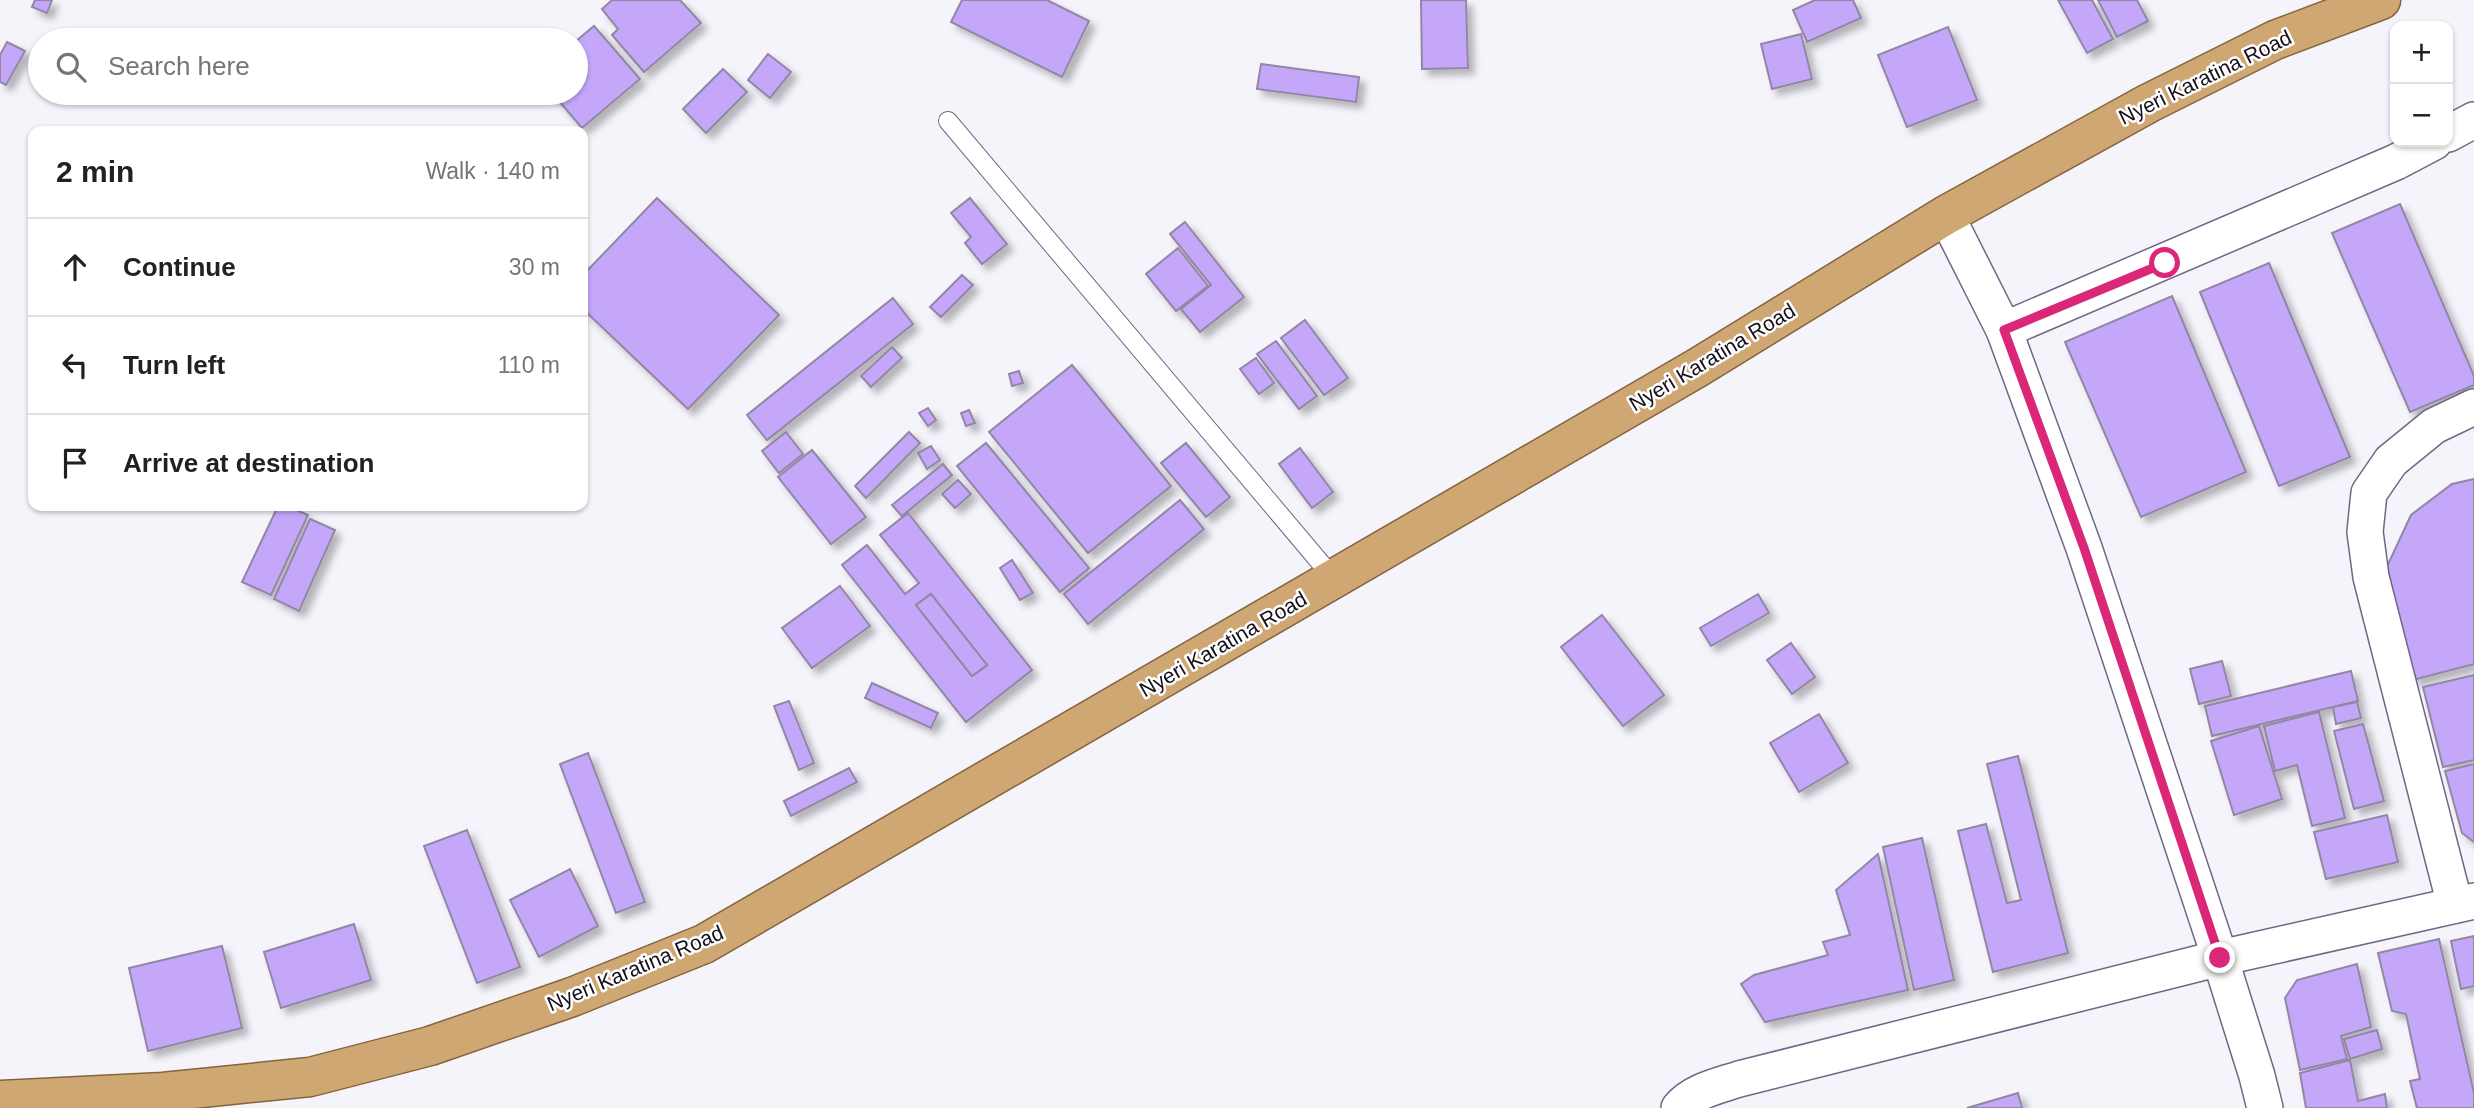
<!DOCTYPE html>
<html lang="en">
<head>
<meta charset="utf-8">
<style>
	:root { --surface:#fff; --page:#f6f6f6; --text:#202124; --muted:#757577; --line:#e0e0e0 }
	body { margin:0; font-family:Helvetica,sans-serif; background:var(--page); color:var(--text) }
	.controls { position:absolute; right:21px; top:21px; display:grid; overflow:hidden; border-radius:14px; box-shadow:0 2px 5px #0004 }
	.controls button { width:63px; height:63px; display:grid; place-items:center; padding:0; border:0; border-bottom:2px solid var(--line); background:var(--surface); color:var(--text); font:35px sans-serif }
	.stop { position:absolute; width:21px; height:21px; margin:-16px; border:5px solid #db2777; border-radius:50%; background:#fff }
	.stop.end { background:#db2777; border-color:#fff; box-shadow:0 2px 7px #0008 }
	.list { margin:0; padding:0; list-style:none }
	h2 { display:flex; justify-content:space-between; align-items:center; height:91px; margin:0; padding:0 28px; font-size:30px }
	h2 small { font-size:23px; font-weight:400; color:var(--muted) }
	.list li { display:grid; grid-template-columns:46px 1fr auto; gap:21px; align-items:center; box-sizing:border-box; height:98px; padding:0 28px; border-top:2px solid var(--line) }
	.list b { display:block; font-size:26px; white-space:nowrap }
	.list em { font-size:23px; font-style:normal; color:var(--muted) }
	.icon { flex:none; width:38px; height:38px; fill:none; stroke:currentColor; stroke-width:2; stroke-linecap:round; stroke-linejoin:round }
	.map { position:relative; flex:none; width:2474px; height:1108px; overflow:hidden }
	.search { position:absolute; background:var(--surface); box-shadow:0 2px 5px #0004; left:28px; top:28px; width:560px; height:77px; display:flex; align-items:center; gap:18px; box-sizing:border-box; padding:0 24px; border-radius:38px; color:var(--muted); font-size:26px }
	.panel { position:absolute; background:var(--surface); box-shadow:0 2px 5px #0004; left:28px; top:126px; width:560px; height:385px; border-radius:14px }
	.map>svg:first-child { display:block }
	.building { fill:#c5a7f9; stroke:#9187a5; stroke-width:2; fill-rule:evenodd; filter:url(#shadow) }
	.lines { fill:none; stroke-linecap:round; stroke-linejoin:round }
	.service-casing { stroke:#6e6885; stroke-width:20 }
	.minor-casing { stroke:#6e6885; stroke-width:38 }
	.trunk-casing { stroke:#85643d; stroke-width:41 }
	.service { stroke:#fff; stroke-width:18 }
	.minor { stroke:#fff; stroke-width:35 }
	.trunk { stroke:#cfa772; stroke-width:38 }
	.route { stroke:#db2777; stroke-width:9 }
	.labels { text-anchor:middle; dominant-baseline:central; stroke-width:5; stroke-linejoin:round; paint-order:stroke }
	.street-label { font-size:21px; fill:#13101b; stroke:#fff }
</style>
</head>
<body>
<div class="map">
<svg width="2474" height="1108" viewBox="0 0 2474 1108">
	<defs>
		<filter id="shadow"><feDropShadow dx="6" dy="6" stdDeviation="3.5" flood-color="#0004"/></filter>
	</defs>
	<rect width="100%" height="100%" fill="#f5f4fb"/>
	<g class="building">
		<polygon points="35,0 52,0 47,13 32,7"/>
		<polygon points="612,0 680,0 701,23 644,72 612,35 618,29 602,9"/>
		<polygon points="962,0 1047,0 1089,21 1062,77 951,22"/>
		<polygon points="1421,0 1466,0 1468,68 1422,69"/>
		<polygon points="1815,0 1853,0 1861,18 1807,42 1793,10"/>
		<polygon points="2058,0 2092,0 2113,39 2087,53"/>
		<polygon points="2098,0 2137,0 2148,21 2117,37"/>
		<polygon points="594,26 640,79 582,128 552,93 576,93 576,41"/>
		<polygon points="1948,27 1977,100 1907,127 1878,55"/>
		<polygon points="1801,34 1812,79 1772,89 1761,44"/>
		<polygon points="7,42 25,51 6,85 0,82 0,55"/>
		<polygon points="768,54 791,72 770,98 748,80"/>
		<polygon points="1261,64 1359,77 1356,102 1257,89"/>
		<polygon points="723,69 747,92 706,133 683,109"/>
		<polygon points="657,198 779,315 688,409 583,309 583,275"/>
		<polygon points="970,198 1007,244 982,264 965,243 971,237 951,213"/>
		<polygon points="2400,204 2474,376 2474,385 2410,412 2332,233"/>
		<polygon points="1185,222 1244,297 1200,332 1181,309 1211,285 1170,234"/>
		<polygon points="1178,248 1208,286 1176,311 1146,274"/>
		<polygon points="2269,263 2350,457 2279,486 2200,292"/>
		<polygon points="962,275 973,285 941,317 930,307"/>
		<polygon points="2172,296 2246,472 2141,517 2065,342"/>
		<polygon points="893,298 913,324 767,440 747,415"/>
		<polygon points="1305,320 1348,378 1324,395 1281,338"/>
		<polygon points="1276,341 1317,396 1299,409 1257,354"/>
		<polygon points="892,347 902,358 871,387 861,376"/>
		<polygon points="1256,358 1274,383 1259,394 1240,369"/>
		<polygon points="1072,365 1171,486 1088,553 989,432"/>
		<polygon points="1019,371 1023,383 1012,386 1009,374"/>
		<polygon points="928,408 936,420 928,426 919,413"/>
		<polygon points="969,410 975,423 966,426 961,413"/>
		<polygon points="786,432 803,454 779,473 762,451"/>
		<polygon points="909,432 920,443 866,498 855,486"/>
		<polygon points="986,443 1089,568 1060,592 957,466"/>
		<polygon points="1186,443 1230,497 1206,517 1161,463"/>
		<polygon points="931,446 940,460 927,469 918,453"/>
		<polygon points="1300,448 1333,492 1312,508 1279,464"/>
		<polygon points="812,450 866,517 831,544 778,477"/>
		<polygon points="943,464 952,475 902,516 892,505"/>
		<polygon points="2474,479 2474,664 2413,680 2384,573 2411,515 2452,484"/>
		<polygon points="958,480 971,494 955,508 942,494"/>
		<polygon points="1180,500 1204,529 1088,624 1064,594"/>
		<polygon points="278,506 287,506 308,515 271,595 242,582"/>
		<path d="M 908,513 L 1032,670 L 966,722 L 842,565 L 867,545 L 905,594 L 919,583 L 880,535 ZM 931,594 L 987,665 L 972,676 L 916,605 Z"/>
		<polygon points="310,519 335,530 299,611 274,599"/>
		<polygon points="1012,560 1033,593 1020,600 1000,568"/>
		<polygon points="840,586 870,626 812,668 782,628"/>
		<polygon points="931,594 987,665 972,676 916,605"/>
		<polygon points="1758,594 1769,613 1711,646 1700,628"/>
		<polygon points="1602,615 1664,695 1623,726 1561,647"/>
		<polygon points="1791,643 1815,677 1792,694 1767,660"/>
		<polygon points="2222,661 2231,696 2199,704 2190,669"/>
		<polygon points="2351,671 2358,701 2212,736 2205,706"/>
		<polygon points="2474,675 2474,760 2443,767 2423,687"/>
		<polygon points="872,683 938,713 931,728 865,698"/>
		<polygon points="789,701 814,763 799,770 774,706"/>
		<polygon points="2357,702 2361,718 2336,724 2333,707"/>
		<polygon points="2319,712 2345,818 2312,826 2297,765 2275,771 2264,726"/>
		<polygon points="1819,714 1848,763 1799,792 1770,743"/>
		<polygon points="2363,724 2384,801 2354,809 2334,731"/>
		<polygon points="2259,726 2282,799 2234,815 2211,741"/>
		<polygon points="588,753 645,902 616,913 560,764"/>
		<polygon points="2018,756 2068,953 1993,972 1958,831 1986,824 2007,903 2021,900 1987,764"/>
		<polygon points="2474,764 2474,842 2462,833 2445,771"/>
		<polygon points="849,768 857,782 791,816 784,801"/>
		<polygon points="2387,815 2398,862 2326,879 2314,832"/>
		<polygon points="467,830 520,967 477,983 424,846"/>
		<polygon points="1922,838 1954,980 1914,990 1883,847"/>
		<polygon points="1878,854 1908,990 1765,1022 1741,984 1754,975 1828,955 1823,942 1850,935 1836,890"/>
		<polygon points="570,869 598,926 539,957 510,900"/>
		<polygon points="354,924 371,980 281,1008 264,952"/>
		<polygon points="2474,936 2474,986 2461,989 2451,941"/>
		<polygon points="2439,939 2474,1093 2474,1108 2417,1108 2410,1081 2420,1079 2406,1014 2392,1011 2378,953"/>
		<polygon points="222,946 242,1028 148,1051 129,968"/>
		<polygon points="2357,964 2371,1027 2341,1036 2347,1059 2300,1070 2285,998 2297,980"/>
		<polygon points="2377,1030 2382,1049 2350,1059 2344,1039"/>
		<polygon points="2350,1060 2358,1101 2385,1094 2387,1108 2306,1108 2300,1073"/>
		<polygon points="2018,1093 2022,1108 1967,1108"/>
	</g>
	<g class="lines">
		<g class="service-casing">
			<polyline id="service" points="948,121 1335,580"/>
		</g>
		<g class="minor-casing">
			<g id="minor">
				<polyline points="2448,134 2474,120"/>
				<polyline points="1946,215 2004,330 2084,548 2220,958 2257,1076 2265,1108"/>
				<polyline points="2004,330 2396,162 2434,142"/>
				<polyline points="2455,905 2371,577 2365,532 2369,493 2391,461 2434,426 2474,407"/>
				<path d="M 1679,1108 C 1693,1091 1718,1086 1739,1079 L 2220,958 L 2474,901"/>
			</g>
		</g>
		<g class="trunk-casing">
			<polyline id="trunk" points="0,1100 163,1092 310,1077 430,1046 572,997 704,944 1697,368 1946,215 2149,103 2275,40 2381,0"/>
		</g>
		<use href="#service" class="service"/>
		<use href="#minor" class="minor"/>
		<use href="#trunk" class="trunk"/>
	</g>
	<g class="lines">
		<polyline class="route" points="2165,263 2004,330 2084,548 2220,958"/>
	</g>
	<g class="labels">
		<g class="street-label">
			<text transform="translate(2205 77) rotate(-26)">Nyeri Karatina Road</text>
			<text transform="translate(1712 357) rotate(-31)">Nyeri Karatina Road</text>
			<text transform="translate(1223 644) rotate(-30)">Nyeri Karatina Road</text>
			<text transform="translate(635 968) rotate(-23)">Nyeri Karatina Road</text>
		</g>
	</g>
</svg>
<div class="controls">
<button>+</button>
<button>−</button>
</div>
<div class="stop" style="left:2165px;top:263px"></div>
<div class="stop end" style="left:2220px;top:958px"></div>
<div class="search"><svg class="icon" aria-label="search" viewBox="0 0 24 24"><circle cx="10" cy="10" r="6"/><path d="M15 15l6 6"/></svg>Search here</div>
<section class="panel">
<h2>2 min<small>Walk · 140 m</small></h2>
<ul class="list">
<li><svg class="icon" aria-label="ahead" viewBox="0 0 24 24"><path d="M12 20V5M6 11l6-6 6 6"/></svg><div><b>Continue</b></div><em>30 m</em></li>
<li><svg class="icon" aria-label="left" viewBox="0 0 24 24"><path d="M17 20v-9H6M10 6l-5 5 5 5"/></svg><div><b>Turn left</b></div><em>110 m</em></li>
<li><svg class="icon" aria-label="arrive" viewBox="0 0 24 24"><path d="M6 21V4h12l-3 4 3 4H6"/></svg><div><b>Arrive at destination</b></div></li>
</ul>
</section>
</div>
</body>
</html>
